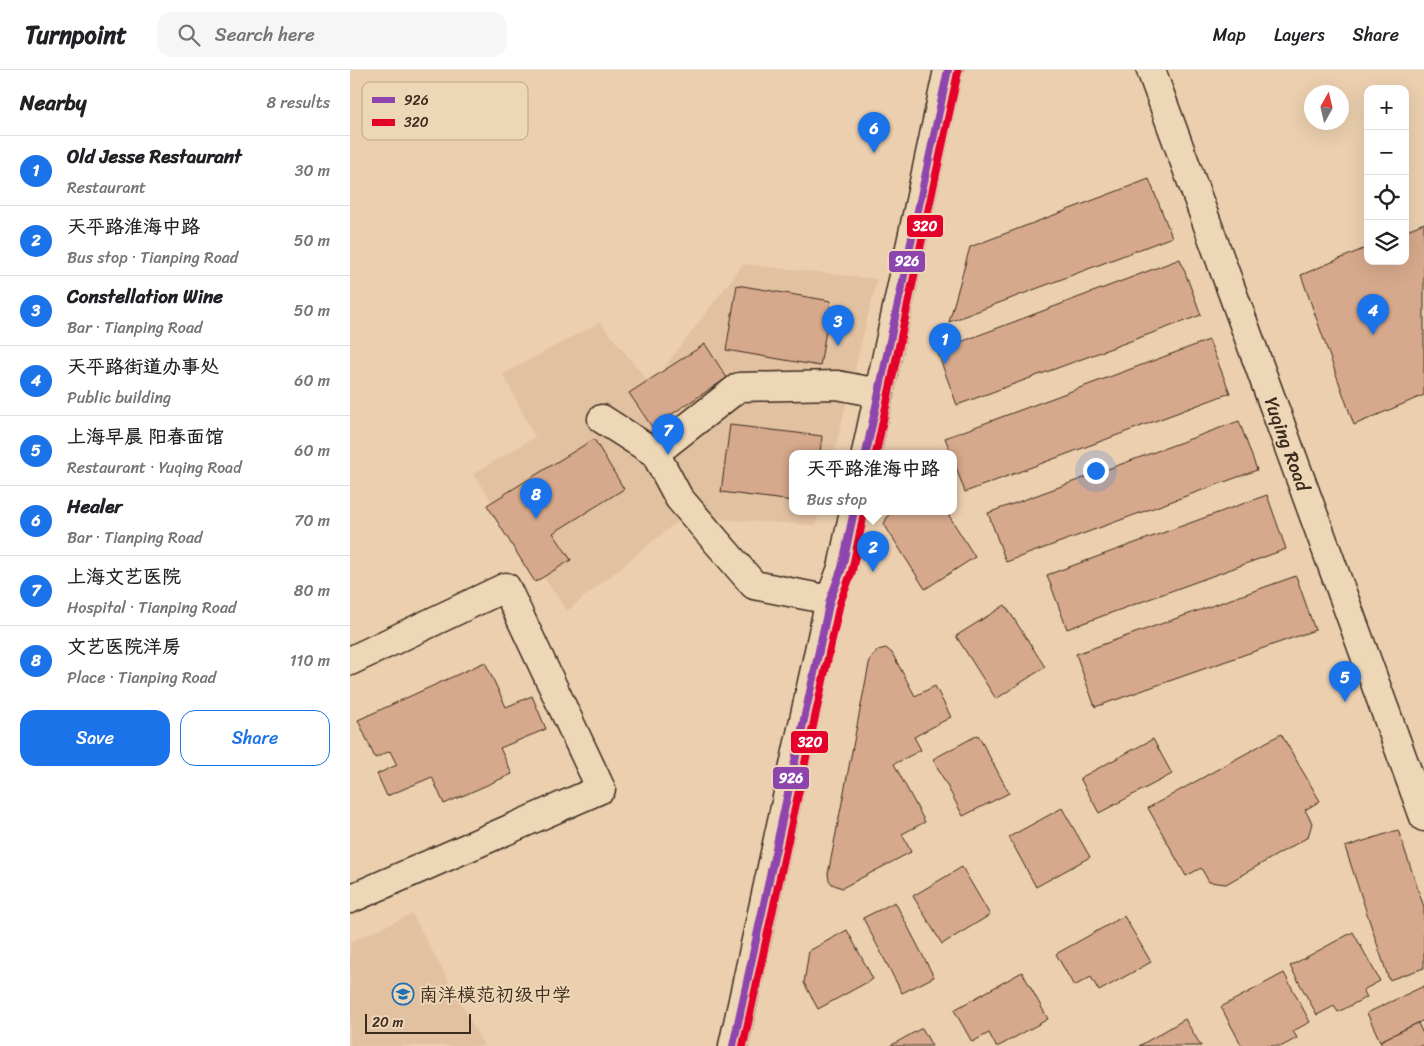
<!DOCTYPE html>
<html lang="en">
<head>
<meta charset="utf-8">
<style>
	:root { --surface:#fff; --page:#f6f6f6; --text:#202124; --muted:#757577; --line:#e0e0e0; --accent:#1a73e8 }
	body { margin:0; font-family:Sriracha,"LXGW WenKai TC",sans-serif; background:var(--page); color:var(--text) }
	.controls { position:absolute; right:15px; top:15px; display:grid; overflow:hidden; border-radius:10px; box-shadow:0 5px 20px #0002 }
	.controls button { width:45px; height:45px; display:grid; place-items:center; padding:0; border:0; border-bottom:1px solid var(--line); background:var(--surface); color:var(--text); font:25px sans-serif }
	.compass { position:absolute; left:954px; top:15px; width:45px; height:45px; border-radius:50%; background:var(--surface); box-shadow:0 5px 20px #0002; rotate:8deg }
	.scale { position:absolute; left:15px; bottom:12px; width:106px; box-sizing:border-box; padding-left:5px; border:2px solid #3b2a1e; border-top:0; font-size:14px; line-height:18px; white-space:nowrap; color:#3b2a1e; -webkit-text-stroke:4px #eed7b6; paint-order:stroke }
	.you { position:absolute; left:745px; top:400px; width:18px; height:18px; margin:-12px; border:4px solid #fff; border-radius:50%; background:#1a73e8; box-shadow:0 0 0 8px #1a73e833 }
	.badge { display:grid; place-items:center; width:32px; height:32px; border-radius:50%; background:var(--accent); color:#fff; font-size:16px; font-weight:700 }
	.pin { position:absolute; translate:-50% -41px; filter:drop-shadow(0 1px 2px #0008) }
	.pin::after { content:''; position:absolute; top:26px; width:18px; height:15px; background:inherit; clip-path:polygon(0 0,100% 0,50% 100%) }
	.popup { position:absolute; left:439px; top:380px; width:168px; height:65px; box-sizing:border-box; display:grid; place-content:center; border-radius:10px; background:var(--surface); filter:drop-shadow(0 1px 4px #0005); font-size:16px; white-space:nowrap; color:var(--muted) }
	.popup b { font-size:19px; color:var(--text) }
	.popup::after { content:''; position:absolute; left:50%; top:100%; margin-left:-10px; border:10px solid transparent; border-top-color:var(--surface) }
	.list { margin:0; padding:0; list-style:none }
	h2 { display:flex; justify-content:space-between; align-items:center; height:65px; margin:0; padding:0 20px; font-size:21px }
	h2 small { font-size:16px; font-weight:400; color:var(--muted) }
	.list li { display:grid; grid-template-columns:32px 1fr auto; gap:15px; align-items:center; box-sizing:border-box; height:70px; padding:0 20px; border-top:1px solid var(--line) }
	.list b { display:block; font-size:19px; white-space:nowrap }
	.list p { margin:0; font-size:16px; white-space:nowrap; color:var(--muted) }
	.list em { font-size:16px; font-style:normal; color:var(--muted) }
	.actions { display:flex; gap:10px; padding:15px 20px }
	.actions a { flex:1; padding:11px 0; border:1px solid var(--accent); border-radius:15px; text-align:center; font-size:18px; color:var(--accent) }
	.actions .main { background:var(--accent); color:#fff }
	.icon { flex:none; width:28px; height:28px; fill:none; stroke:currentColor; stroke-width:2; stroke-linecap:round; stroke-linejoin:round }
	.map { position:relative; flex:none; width:1074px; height:976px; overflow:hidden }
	header { display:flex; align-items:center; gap:30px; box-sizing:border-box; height:70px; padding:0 25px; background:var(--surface); border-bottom:1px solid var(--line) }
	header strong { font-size:24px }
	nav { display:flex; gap:28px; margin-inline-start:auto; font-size:18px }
	.search { width:350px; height:45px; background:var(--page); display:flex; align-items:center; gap:12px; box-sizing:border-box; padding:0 18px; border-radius:15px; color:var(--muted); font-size:19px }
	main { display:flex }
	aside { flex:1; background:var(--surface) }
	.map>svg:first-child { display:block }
	.built { fill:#e2c1a1 }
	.building { fill:#d7a98c; stroke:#3b2a1e }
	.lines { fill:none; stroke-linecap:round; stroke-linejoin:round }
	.minor-casing { stroke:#3b2a1e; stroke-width:31 }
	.minor { stroke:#eed7b6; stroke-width:28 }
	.bus-1-casing { stroke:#eed7b6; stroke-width:11 }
	.bus-2-casing { stroke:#eed7b6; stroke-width:11 }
	.bus-1 { stroke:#8e44ad; stroke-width:8 }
	.bus-2 { stroke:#e4002b; stroke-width:8 }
	.labels { text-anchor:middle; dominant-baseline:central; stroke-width:4; stroke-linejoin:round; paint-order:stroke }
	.street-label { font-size:19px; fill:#3b2a1e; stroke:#eed7b6 }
	.poi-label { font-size:19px; fill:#3b2a1e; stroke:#eed7b6; text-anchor:start }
	.key { fill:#eed7b6; stroke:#b8a388; stroke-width:1 }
	.key-label { font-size:14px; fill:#3b2a1e }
	.line-badge { stroke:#eed7b6; stroke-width:2 }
	.badge-label { font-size:14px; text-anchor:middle; font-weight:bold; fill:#fff }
</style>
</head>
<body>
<header>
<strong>Turnpoint</strong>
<div class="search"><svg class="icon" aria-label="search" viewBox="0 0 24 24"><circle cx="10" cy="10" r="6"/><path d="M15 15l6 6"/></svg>Search here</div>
<nav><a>Map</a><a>Layers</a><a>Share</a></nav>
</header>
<main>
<aside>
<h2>Nearby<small>8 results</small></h2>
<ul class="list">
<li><span class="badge">1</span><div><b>Old Jesse Restaurant</b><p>Restaurant</p></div><em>30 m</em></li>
<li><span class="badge">2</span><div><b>天平路淮海中路</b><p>Bus stop · Tianping Road</p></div><em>50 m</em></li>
<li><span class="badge">3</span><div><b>Constellation Wine</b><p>Bar · Tianping Road</p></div><em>50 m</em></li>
<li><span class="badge">4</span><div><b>天平路街道办事处</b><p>Public building</p></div><em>60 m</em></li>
<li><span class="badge">5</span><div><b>上海早晨 阳春面馆</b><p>Restaurant · Yuqing Road</p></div><em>60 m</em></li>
<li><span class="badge">6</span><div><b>Healer</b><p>Bar · Tianping Road</p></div><em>70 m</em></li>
<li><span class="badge">7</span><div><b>上海文艺医院</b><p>Hospital · Tianping Road</p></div><em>80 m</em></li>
<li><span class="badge">8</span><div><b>文艺医院洋房</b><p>Place · Tianping Road</p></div><em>110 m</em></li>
</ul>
<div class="actions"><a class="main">Save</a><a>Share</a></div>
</aside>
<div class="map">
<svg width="1074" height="976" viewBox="0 0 1074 976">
	<rect width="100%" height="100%" fill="#ebcfaf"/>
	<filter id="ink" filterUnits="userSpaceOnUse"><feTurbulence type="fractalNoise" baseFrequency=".02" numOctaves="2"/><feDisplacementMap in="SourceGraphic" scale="10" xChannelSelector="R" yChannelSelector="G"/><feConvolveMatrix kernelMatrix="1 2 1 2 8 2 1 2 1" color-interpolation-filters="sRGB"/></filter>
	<g filter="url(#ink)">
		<g class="built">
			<polygon points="393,194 527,209 484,383 443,383 443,441 469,441 466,455 333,447 217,541 123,404 185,367 153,304 250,252 301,315"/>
			<polygon points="62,844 134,976 0,976 0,872"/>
		</g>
		<g class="building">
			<polygon points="799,109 822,167 599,252 620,177"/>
			<polygon points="1074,153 1074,325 1004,355 951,205 1018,177 1018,191 1055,191 1055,161"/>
			<polygon points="830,189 851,245 607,335 587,281"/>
			<polygon points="387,215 481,231 470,296 376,280"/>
			<polygon points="859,270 880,323 615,422 603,389 603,383 601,383 595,368"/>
			<polygon points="355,274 377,308 302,357 279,323"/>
			<polygon points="889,351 907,400 656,492 638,443"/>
			<polygon points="380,355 472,366 470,383 443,383 443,431 371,422"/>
			<polygon points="244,369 274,419 203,463 221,490 185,512 137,435"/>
			<polygon points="917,425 936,479 717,559 697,505"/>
			<polygon points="540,441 596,441 625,487 575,519 534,454"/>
			<polygon points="946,506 965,560 745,637 726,584"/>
			<polygon points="655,535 695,597 646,629 606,566"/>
			<polygon points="536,578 542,583 565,626 585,616 601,647 564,667 571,680 544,694 575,752 552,764 561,782 492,818 482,814 479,810 478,804 520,589 528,580"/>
			<polygon points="135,592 156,637 182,626 196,659 150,678 162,704 94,734 82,707 37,726 27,704 47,695 40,681 25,688 8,650"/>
			<polygon points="931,664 970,731 955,740 962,753 958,767 876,814 859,812 851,798 836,806 798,738"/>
			<polygon points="628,665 659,723 613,746 583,689"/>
			<polygon points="803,669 822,704 749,743 730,708"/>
			<polygon points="712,738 740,787 686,817 659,767"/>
			<polygon points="1048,760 1074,837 1074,898 1039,910 995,777"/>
			<polygon points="612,797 640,845 592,874 563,826"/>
			<polygon points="545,832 584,907 552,923 513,848"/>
			<polygon points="774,846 801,892 749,921 741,907 724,916 706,884"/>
			<polygon points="497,860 523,909 468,939 454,913 459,881"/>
			<polygon points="1003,862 1030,911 1013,920 1017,927 988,942 984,936 967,945 940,896"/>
			<polygon points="672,902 698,949 649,976 646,976 639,963 622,972 604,940"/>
			<polygon points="934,903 960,952 943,961 947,968 932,976 892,976 871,937"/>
			<polygon points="1074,916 1074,950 1030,971 1017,943"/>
			<polygon points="835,949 851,976 789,976"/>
			<polygon points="1068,953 1074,966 1074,976 1032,976 1030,971"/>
			<polygon points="572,958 582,976 540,976"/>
		</g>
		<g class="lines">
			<g class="minor-casing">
				<g id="minor">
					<path id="s1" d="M 801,0 L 1074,747"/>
					<polyline points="252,349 305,383"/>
					<polyline points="516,383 598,0"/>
					<polyline points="480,530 404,515 329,428 305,383 389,317 487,315 529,323"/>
					<polyline points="0,591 156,517 251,719 0,829"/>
					<polyline points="383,976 480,530 492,498 504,441"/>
				</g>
			</g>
			<use href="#minor" class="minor"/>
			<g class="bus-1-casing">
				<g id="bus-1">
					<polyline points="516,383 598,0"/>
					<polyline points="383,976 480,530 492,498 504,441"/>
				</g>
			</g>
			<g class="bus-2-casing">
				<g id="bus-2">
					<polyline points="526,383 608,2"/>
					<polyline points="393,976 490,533 502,501 514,443"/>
				</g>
			</g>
			<use href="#bus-1" class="bus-1"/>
			<use href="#bus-2" class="bus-2"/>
		</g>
	</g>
	<defs>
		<g id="school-ring" transform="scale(1.125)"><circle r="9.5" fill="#eed7b6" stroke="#1f6fb2" stroke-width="1.5"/><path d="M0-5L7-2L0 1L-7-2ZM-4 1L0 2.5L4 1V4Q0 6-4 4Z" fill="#1f6fb2"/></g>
	</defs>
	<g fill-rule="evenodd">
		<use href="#school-ring" x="53" y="924"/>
	</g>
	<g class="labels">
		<g class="street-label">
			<text stroke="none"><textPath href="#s1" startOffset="398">Yuqing Road</textPath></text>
		</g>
		<g class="poi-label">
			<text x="69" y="924">南洋模范初级中学</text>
		</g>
	</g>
	<rect x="12" y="12" width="166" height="58" rx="8" class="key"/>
	<rect x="22" y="27" width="23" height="6" fill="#8e44ad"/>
	<rect x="22" y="49" width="23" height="7" fill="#e4002b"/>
	<g class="key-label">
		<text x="54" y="35">926</text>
		<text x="54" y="57">320</text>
	</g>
	<g class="line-badge">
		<rect x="556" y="144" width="38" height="24" rx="5" fill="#e4002b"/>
		<rect x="538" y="180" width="38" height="23" rx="5" fill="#8e44ad"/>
		<rect x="440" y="660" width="39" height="24" rx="5" fill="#e4002b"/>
		<rect x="422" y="696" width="38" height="24" rx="5" fill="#8e44ad"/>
	</g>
	<g class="badge-label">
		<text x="575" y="161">320</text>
		<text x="557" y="196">926</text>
		<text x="460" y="677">320</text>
		<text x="441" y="713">926</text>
	</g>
</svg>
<div class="controls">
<button>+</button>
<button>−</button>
<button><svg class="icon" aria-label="locate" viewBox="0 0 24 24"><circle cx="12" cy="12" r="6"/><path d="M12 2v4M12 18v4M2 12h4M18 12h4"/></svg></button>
<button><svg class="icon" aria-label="layers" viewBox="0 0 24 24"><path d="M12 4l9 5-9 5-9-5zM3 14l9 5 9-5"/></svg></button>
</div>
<svg class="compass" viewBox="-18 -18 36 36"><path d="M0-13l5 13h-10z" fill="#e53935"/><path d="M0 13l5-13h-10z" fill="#757577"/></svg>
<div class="scale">20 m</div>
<div class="you"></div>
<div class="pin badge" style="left:595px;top:294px">1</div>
<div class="pin badge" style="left:523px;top:502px">2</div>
<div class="popup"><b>天平路淮海中路</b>Bus stop</div>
<div class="pin badge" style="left:488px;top:276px">3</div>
<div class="pin badge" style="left:1023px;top:265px">4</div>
<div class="pin badge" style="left:995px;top:632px">5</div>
<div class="pin badge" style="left:524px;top:83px">6</div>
<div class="pin badge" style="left:318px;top:385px">7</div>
<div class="pin badge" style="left:186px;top:449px">8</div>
</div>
</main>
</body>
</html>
